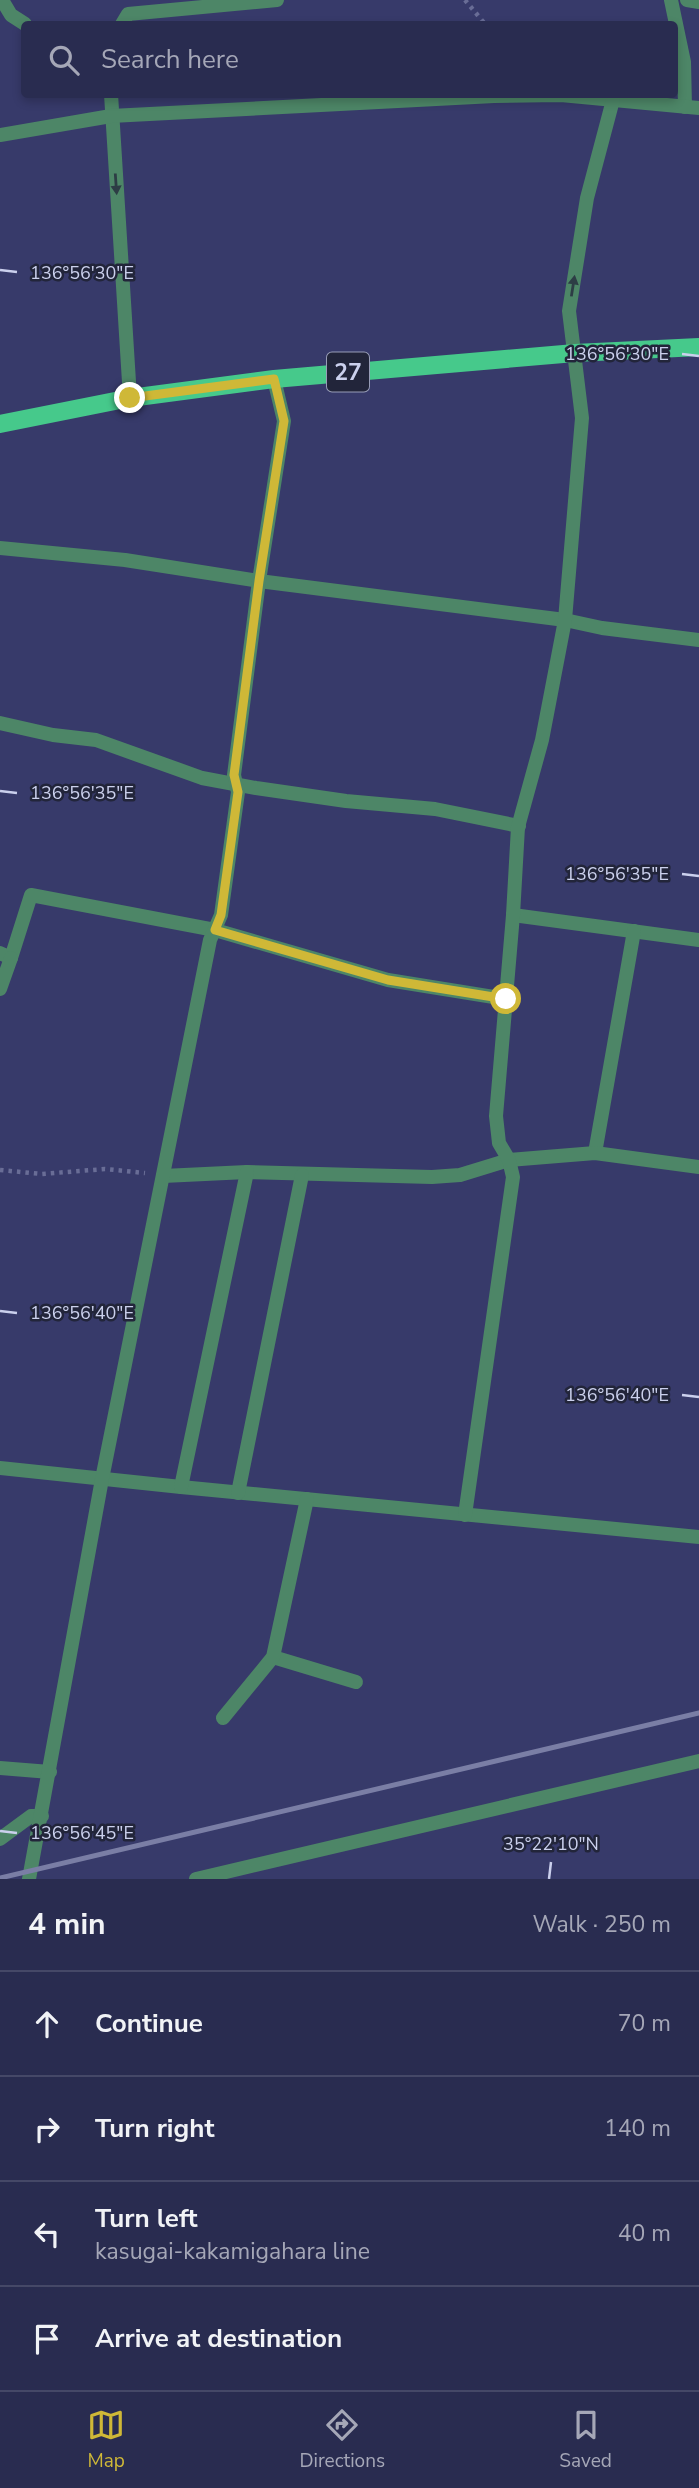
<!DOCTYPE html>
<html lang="en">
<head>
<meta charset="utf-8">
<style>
	:root { --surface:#292c50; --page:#35385a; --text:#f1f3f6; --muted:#a5a7b7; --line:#454867; --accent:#cfb837 }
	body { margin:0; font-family:"Nunito Sans",sans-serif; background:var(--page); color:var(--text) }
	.stop { position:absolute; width:21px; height:21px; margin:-16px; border:5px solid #cfb837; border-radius:50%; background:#fff }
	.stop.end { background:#cfb837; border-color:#fff; box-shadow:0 2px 7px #0008 }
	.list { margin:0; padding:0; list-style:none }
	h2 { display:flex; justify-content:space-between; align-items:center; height:91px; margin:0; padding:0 28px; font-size:30px }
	h2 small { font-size:23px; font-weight:400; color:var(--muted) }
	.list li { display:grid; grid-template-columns:46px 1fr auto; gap:21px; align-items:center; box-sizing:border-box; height:105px; padding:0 28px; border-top:2px solid var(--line) }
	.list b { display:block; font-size:26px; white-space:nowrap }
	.list p { margin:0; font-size:23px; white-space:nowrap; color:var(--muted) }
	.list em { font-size:23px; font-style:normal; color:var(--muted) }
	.icon { flex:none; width:38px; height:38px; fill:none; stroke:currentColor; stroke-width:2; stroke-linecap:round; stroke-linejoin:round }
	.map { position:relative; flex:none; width:699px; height:1879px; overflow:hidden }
	.search { position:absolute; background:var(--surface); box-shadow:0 4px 10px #0003; left:21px; right:21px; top:21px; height:77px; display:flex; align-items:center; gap:18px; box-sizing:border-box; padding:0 24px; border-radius:7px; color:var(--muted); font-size:26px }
	.sheet { height:511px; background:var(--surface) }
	nav { display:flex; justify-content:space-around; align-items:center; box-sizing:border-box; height:98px; border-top:2px solid var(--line); background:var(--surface); font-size:19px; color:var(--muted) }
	nav a { display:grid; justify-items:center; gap:4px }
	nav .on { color:var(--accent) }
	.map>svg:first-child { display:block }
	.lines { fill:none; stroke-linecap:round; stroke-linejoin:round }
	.path { stroke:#696d96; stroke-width:4.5; stroke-dasharray:3.5 5; stroke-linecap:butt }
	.lane { stroke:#4d8667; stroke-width:14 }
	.street { stroke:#4d8667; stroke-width:14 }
	.primary { stroke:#46c98b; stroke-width:18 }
	.rail { stroke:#7a7ea5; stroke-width:5 }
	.oneway { fill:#2d3d45 }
	.route { stroke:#cfb837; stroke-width:9 }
	.ticks { fill:none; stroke:#cbd0ed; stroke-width:2.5 }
	.labels { text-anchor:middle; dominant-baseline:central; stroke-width:5; stroke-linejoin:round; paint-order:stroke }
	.shield { fill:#22253a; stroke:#989db7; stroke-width:2 }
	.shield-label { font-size:23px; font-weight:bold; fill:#cbd0ed }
	.ticks-label { font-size:18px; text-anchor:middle; fill:#cbd0ed; stroke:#22253a; stroke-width:5; stroke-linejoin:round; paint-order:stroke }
</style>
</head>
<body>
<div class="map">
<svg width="699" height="1879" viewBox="0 0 699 1879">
	<rect width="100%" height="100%" fill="#373a6a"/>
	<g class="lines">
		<g class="path">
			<polyline points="465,0 485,24"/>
			<polyline points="0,1170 42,1174 105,1169 145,1173"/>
		</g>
		<g class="lane">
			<polyline points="0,723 53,735 96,740 202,778 256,788 346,801 435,809 519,826"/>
			<polyline points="215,930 388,980 506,999"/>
		</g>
		<g class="street">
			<polyline points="2,0 11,15 25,24"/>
			<polyline points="671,0 684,62 685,107"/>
			<polyline points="687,0 699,2"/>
			<polyline points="122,24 128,14 277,0"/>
			<polyline points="111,94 130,398"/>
			<polyline points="0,135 111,116 494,96 561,95 699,108"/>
			<polyline points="0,548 125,560 259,581 565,620 602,628 699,640"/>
			<polyline points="513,915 699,940"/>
			<polyline points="0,953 11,958 31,895 215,930"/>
			<polyline points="0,989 11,958"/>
			<polyline points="595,1153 634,931"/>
			<polyline points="163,1176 247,1172 432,1177 460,1175 509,1160 595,1153 699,1167"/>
			<polyline points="0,1468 181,1487 699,1537"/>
			<polyline points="181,1487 247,1172"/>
			<polyline points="238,1493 302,1175"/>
			<polyline points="465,1515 513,1177 509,1160 499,1143 496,1116 513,915 518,827 542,740 565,620 582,418 569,311 587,198 613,100"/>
			<polyline points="273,1657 356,1682"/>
			<polyline points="223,1718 273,1657 307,1499"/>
			<polyline points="0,1768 50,1772"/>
			<polyline points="0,1839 31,1816 42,1816"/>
			<polyline points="29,1879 102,1479 210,940 221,915 238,792 234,775 259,581 284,421 274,379"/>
			<polyline points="196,1879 699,1761"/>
		</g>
		<polyline class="primary" points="0,424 130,398 274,379 575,353 699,347"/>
		<polyline class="rail" points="0,1878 699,1713"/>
	</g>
	<defs><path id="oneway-solid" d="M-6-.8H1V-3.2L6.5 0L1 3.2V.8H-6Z" transform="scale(1.75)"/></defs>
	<g class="oneway">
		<use href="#oneway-solid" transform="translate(116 184) rotate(86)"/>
		<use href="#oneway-solid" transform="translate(573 286) rotate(-81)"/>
	</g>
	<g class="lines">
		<polyline class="route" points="130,398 274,379 284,421 259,581 234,775 238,792 221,915 215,930 388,980 506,999"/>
	</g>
	<path class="ticks" d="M 0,270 L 17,272M 682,354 L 699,356M 0,791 L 17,793M 682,874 L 699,876M 0,1311 L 17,1313M 682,1395 L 699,1397M 0,1831 L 17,1833M 549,1879 L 551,1862"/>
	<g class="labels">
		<rect class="shield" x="327" y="352.5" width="42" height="39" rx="5"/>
		<g class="shield-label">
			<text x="348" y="372">27</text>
		</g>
	</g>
	<g class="ticks-label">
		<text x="82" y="279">136°56'30"E</text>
		<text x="617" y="360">136°56'30"E</text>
		<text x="82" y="799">136°56'35"E</text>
		<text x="617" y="880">136°56'35"E</text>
		<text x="82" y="1319">136°56'40"E</text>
		<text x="617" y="1401">136°56'40"E</text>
		<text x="82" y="1839">136°56'45"E</text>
		<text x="551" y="1850">35°22'10"N</text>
	</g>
</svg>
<div class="stop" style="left:506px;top:999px"></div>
<div class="stop end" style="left:130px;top:398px"></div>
<div class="search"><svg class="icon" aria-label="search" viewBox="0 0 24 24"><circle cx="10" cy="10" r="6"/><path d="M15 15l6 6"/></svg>Search here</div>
</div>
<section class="sheet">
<h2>4 min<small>Walk · 250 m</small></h2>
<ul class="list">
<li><svg class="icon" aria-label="ahead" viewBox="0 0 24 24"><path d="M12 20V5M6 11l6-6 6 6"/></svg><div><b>Continue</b></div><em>70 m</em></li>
<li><svg class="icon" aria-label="right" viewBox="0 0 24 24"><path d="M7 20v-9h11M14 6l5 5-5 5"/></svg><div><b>Turn right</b></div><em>140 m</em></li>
<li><svg class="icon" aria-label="left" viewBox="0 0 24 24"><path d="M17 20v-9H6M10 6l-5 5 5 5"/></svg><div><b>Turn left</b><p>kasugai-kakamigahara line</p></div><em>40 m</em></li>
<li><svg class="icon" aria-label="arrive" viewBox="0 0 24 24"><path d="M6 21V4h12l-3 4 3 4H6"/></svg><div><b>Arrive at destination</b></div></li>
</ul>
</section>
<nav>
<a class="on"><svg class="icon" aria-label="map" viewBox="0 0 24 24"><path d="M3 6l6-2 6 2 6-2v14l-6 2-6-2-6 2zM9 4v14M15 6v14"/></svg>Map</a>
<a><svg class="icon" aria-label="directions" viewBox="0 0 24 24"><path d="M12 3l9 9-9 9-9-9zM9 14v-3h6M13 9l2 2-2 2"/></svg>Directions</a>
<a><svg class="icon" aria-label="saved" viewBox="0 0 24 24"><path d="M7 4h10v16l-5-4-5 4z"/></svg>Saved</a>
</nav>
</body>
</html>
